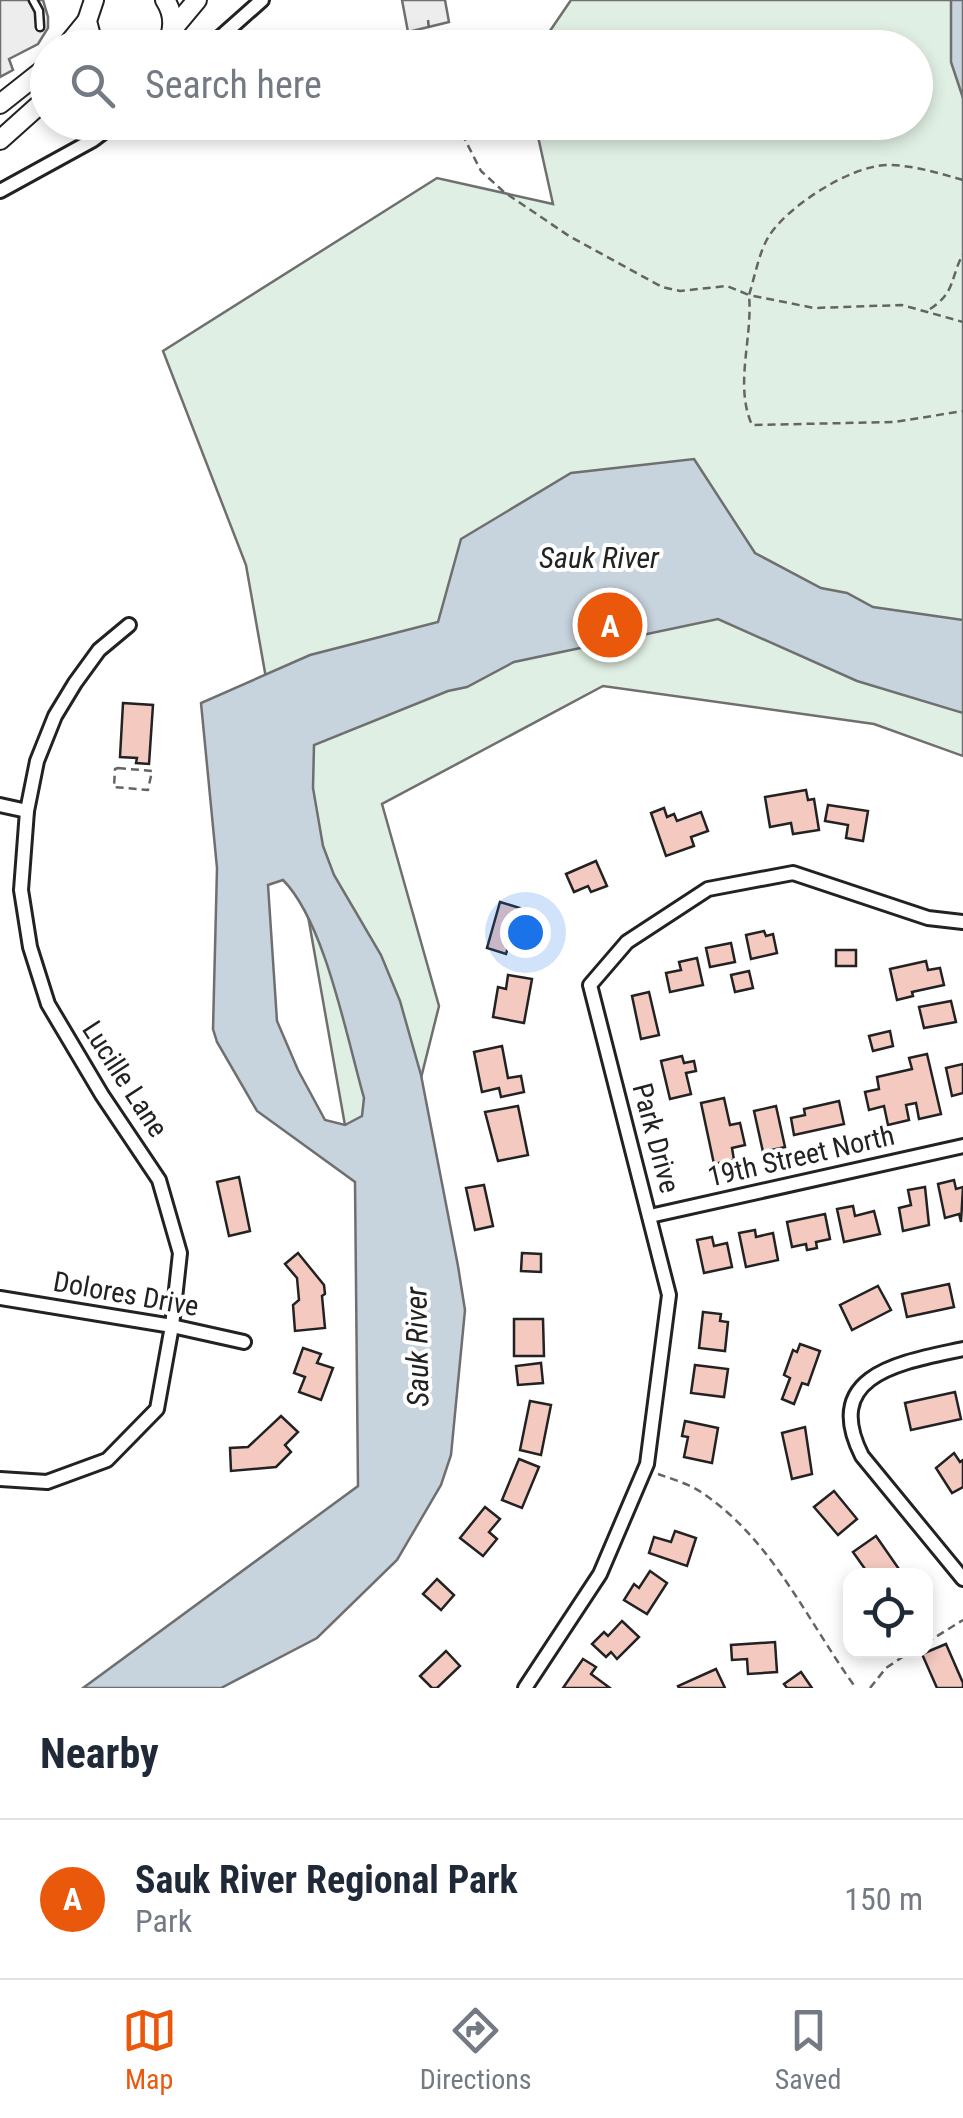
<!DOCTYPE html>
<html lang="en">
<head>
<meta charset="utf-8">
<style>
	:root { --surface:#fff; --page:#f6f6f7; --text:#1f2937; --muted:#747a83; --line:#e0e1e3; --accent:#ea580c }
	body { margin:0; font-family:"Roboto Condensed",sans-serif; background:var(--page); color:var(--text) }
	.controls { position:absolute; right:30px; bottom:30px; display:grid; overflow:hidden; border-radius:20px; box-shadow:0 5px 15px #0003 }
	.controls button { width:90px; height:90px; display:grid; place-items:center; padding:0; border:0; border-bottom:2px solid var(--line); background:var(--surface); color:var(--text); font:50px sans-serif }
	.you { position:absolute; left:525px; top:932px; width:35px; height:35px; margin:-25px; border:8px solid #fff; border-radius:50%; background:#1a73e8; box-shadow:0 0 0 15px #1a73e833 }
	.badge { display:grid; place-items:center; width:65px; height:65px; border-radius:50%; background:var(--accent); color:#fff; font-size:32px; font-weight:700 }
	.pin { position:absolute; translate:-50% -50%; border:5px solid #fff; box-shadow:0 2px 10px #0006 }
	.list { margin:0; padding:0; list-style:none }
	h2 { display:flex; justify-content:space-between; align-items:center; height:130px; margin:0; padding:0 40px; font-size:42px }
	h2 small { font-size:32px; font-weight:400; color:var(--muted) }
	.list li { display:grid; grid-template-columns:65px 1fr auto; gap:30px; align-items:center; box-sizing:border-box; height:160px; padding:0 40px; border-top:2px solid var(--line) }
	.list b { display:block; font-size:38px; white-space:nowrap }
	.list p { margin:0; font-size:32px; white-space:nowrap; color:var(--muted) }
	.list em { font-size:32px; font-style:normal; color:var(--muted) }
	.icon { flex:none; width:55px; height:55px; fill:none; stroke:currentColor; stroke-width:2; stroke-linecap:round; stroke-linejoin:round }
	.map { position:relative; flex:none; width:963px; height:1688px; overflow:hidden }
	.search { position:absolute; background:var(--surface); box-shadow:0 5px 15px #0003; left:30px; right:30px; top:30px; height:110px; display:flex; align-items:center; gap:25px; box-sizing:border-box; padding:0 35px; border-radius:55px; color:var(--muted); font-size:38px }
	.sheet { height:290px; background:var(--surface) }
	nav { display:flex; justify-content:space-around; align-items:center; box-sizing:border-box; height:140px; border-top:2px solid var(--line); background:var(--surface); font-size:28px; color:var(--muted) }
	nav a { display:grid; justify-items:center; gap:5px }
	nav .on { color:var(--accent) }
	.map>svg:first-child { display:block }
	.green { fill:#e0efe3; stroke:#6f6f6f; stroke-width:2.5 }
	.parking { fill:#ededed; stroke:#6f6f6f; stroke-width:2.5 }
	.water { fill:#c7d3dd; stroke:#6f6f6f; stroke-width:2.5; fill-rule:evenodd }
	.building { fill:#f3c9c0; stroke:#222; stroke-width:2.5 }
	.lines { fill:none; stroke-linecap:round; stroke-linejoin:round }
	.lane-casing { stroke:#222; stroke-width:11 }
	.street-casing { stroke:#222; stroke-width:18 }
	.secondary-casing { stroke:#222; stroke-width:22 }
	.path { stroke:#646464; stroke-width:2.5; stroke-dasharray:8 5; stroke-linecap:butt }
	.lane { stroke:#fff; stroke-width:6 }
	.street { stroke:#fff; stroke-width:12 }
	.secondary { stroke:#fff; stroke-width:18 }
	.labels { text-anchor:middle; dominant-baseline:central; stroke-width:8; stroke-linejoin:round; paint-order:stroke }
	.street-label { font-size:28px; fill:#222; stroke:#fff }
	.water-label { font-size:30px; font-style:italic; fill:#222; stroke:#fff }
</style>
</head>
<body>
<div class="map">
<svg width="963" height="1688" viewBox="0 0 963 1688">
	<rect width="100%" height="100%" fill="#fff"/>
	<polygon class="green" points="571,0 963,0 963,756 874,724 603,686 382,804 439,1006 419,1086 355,1182 246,565 163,351 437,178 553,204 535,123 916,122 916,48 539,47"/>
	<g class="parking">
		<polygon points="0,0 43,0 48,17 48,28 38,44 9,59 13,70 0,77"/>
		<polygon points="402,0 445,0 449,22 408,32"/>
	</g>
	<g class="water">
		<polygon points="951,0 963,0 963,98 951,62"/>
		<path d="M 694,459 L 755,553 L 821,588 L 847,593 L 873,607 L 963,620 L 963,713 L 857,681 L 718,619 L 514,662 L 467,687 L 448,691 L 314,745 L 313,788 L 323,846 L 334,875 L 381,955 L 400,1001 L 421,1075 L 458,1266 L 465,1310 L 451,1455 L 441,1485 L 397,1560 L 317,1638 L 221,1688 L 83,1688 L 358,1486 L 355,1182 L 257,1111 L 217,1042 L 213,1029 L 217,868 L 201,703 L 310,655 L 438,622 L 461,539 L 571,473 ZM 283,880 C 325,922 347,1039 364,1098 L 362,1116 L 345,1125 L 325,1120 L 298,1070 L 277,1021 L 268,885 Z"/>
	</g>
	<g class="building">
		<polygon points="123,703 153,705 149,764 136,763 137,758 120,757"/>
		<polygon points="806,790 808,800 814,799 819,830 793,834 791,823 770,827 765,797"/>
		<polygon points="828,805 868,811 863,841 846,838 848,825 825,821"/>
		<polygon points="664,808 667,817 674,814 677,821 701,812 708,831 691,837 694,846 666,856 651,813"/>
		<polygon points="596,861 607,886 591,892 588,886 574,892 566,874"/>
		<polygon points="500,902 520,908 506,954 487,948"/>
		<polygon points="764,931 766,936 773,934 777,953 751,959 746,935"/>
		<polygon points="731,943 735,962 710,967 706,948"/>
		<rect x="836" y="950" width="20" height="16"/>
		<polygon points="697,958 703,985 670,992 666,973 681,970 679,962"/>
		<polygon points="926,961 928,970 940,968 944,985 912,992 913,996 897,1000 890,969"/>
		<polygon points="749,971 753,988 735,992 731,975"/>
		<polygon points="508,975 532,979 524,1023 493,1017 498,987 506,989"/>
		<polygon points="649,992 659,1035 641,1039 632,996"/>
		<polygon points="951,1001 956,1022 924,1028 919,1007"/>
		<polygon points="890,1031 893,1046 873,1051 869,1036"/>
		<polygon points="502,1046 508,1078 521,1076 524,1092 501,1097 499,1088 482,1092 474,1052"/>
		<polygon points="927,1054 941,1114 919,1119 916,1103 906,1105 909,1120 888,1125 884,1106 869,1110 865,1092 879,1089 877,1077 912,1069 909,1058"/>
		<polygon points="682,1056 684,1063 694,1061 696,1071 686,1073 691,1094 670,1099 661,1061"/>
		<polygon points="963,1064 963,1093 952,1096 946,1068"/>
		<polygon points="724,1098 730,1125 740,1123 745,1145 732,1148 734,1160 714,1164 701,1103"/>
		<polygon points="839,1101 844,1124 794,1135 791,1118 805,1115 804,1109"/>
		<polygon points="518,1106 528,1155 498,1161 485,1112"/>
		<polygon points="776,1106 785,1147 763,1152 754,1111"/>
		<polygon points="239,1177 250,1231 229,1236 217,1182"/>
		<polygon points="954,1180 956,1189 963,1187 961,1222 959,1214 945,1218 938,1184"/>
		<polygon points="484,1185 493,1226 475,1230 466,1188"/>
		<polygon points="925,1187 929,1225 903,1231 899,1208 911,1205 908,1190"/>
		<polygon points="853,1206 855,1216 874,1211 880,1234 844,1242 837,1209"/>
		<polygon points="825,1214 830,1239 816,1242 817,1248 807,1250 806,1244 792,1247 787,1222"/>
		<polygon points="755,1230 756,1237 773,1233 778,1260 746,1267 739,1233"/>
		<polygon points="712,1237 714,1246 727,1243 732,1267 704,1273 697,1240"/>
		<polygon points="298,1253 324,1285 325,1294 322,1296 325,1328 295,1331 293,1305 299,1300 297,1278 285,1264"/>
		<polygon points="522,1253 541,1254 541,1272 521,1271"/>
		<polygon points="949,1284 954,1307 907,1317 902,1294"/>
		<polygon points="878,1286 891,1310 852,1330 840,1305"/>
		<polygon points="703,1312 721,1314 720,1321 728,1322 725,1351 699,1348"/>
		<polygon points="514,1319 543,1319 544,1356 514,1356"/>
		<polygon points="800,1344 820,1351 808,1385 802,1383 794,1404 782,1399 790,1378 784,1375 793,1350 797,1352"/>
		<polygon points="303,1348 321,1354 317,1363 333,1368 321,1400 299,1392 305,1377 294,1373"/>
		<polygon points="541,1363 543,1383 518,1385 516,1366"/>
		<polygon points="695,1365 728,1369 724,1397 691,1393"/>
		<polygon points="955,1392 961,1419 911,1430 905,1403"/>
		<polygon points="530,1401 551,1405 541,1455 520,1450"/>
		<polygon points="281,1416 298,1432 285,1445 291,1452 276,1467 231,1471 230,1448 248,1447"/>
		<polygon points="685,1421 718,1428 712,1463 684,1457 688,1437 682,1436"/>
		<polygon points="805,1427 812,1474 792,1479 782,1433"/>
		<polygon points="954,1453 960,1462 963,1460 963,1487 952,1493 936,1468"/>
		<polygon points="519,1459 539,1467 522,1508 502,1500"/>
		<polygon points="834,1491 857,1519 838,1535 814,1507"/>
		<polygon points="485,1507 500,1519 489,1532 497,1539 483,1556 460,1538"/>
		<polygon points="675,1531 696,1538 687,1566 649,1553 654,1537 671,1542"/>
		<polygon points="876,1536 901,1572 896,1576 870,1576 853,1552"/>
		<polygon points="650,1571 667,1583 647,1614 624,1600 634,1584 639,1588"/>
		<polygon points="437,1579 454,1595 441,1610 423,1594"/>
		<polygon points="622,1621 639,1637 617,1659 611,1652 606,1657 592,1644 604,1632 608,1636"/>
		<polygon points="775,1642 777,1672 748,1674 747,1659 732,1660 731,1645"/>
		<polygon points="946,1644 963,1683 963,1688 937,1688 922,1654"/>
		<polygon points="446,1651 460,1666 437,1688 432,1688 420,1676"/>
		<polygon points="583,1659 596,1667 591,1674 610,1688 563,1688"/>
		<polygon points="716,1669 725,1688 679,1688 678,1686"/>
		<polygon points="801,1672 812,1688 787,1688 784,1684"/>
	</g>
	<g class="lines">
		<g class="lane-casing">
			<polyline id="lane" points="33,0 39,11 40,27"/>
		</g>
		<g class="street-casing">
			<g id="street">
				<polyline points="208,48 262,0"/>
				<polyline points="0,191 93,140 117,122"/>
				<polyline points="0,805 27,811"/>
				<polyline points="650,1216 963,1146"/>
				<polyline points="0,1298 172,1326 244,1342"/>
				<path d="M 963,1349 C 904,1362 820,1373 862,1456 L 963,1579"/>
				<polyline points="0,1479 47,1482 107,1460 157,1409 172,1326 180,1253 159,1180 102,1095 48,1004 30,947 21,890 27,811 37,761 55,716 75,683 99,650 129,625"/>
				<polyline points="525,1688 600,1574 647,1464 669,1295 590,985 627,942 708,889 793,873 928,918 963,922"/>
			</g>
		</g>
		<g class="secondary-casing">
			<g id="secondary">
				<polyline points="94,0 87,21 94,48"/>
				<polyline points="172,30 197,0"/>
				<polyline points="65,48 87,21"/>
				<path d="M 165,48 C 174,32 175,15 165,0"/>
				<polyline points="0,104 48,66"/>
				<polyline points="0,140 48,97"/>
			</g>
		</g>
		<g class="path">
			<polyline points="428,20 431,48"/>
			<path d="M 456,122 L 481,171 L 504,192 L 569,236 L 662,287 L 680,291 L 727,286 L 749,295 C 753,338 734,385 752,425 L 895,422 L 963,411"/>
			<path d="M 963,180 C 938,173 913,165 887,165 C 850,166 788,206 769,236 C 759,252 755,276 749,295 L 814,308 L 902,305 L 963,322"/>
			<path d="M 930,309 C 956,292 950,278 963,254"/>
			<polygon points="118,768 152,771 148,790 114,787 115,769"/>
			<path d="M 658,1474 C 672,1479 689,1484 701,1492 C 773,1540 807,1621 856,1688"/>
			<polyline points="926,1643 963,1620"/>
			<polyline points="870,1688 886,1668 913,1650"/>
		</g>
		<use href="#lane" class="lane"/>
		<use href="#street" class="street"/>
		<use href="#secondary" class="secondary"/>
	</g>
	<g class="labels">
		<g class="street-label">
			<text transform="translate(125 1079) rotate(57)">Lucille Lane</text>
			<text transform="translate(656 1138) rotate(75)">Park Drive</text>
			<text transform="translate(801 1156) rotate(-13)">19th Street North</text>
			<text transform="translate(126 1294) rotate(10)">Dolores Drive</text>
		</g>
		<g class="water-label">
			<text x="599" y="557">Sauk River</text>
			<text transform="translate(417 1347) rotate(-91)">Sauk River</text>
		</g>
	</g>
</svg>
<div class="controls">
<button><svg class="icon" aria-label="locate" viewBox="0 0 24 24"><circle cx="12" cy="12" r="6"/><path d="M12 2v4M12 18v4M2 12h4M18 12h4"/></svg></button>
</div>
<div class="you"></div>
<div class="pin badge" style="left:610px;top:625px">A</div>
<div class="search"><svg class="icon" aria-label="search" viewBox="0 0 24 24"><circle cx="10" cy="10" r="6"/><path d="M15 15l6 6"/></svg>Search here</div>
</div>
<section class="sheet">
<h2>Nearby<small></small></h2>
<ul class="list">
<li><span class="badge">A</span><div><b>Sauk River Regional Park</b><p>Park</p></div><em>150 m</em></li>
</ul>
</section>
<nav>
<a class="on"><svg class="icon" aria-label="map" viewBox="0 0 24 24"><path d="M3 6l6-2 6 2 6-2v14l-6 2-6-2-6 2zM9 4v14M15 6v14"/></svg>Map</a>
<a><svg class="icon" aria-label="directions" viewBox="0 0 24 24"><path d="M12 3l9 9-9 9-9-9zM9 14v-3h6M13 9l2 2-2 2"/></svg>Directions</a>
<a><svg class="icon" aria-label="saved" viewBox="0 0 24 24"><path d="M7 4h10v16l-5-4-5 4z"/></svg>Saved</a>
</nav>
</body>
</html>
